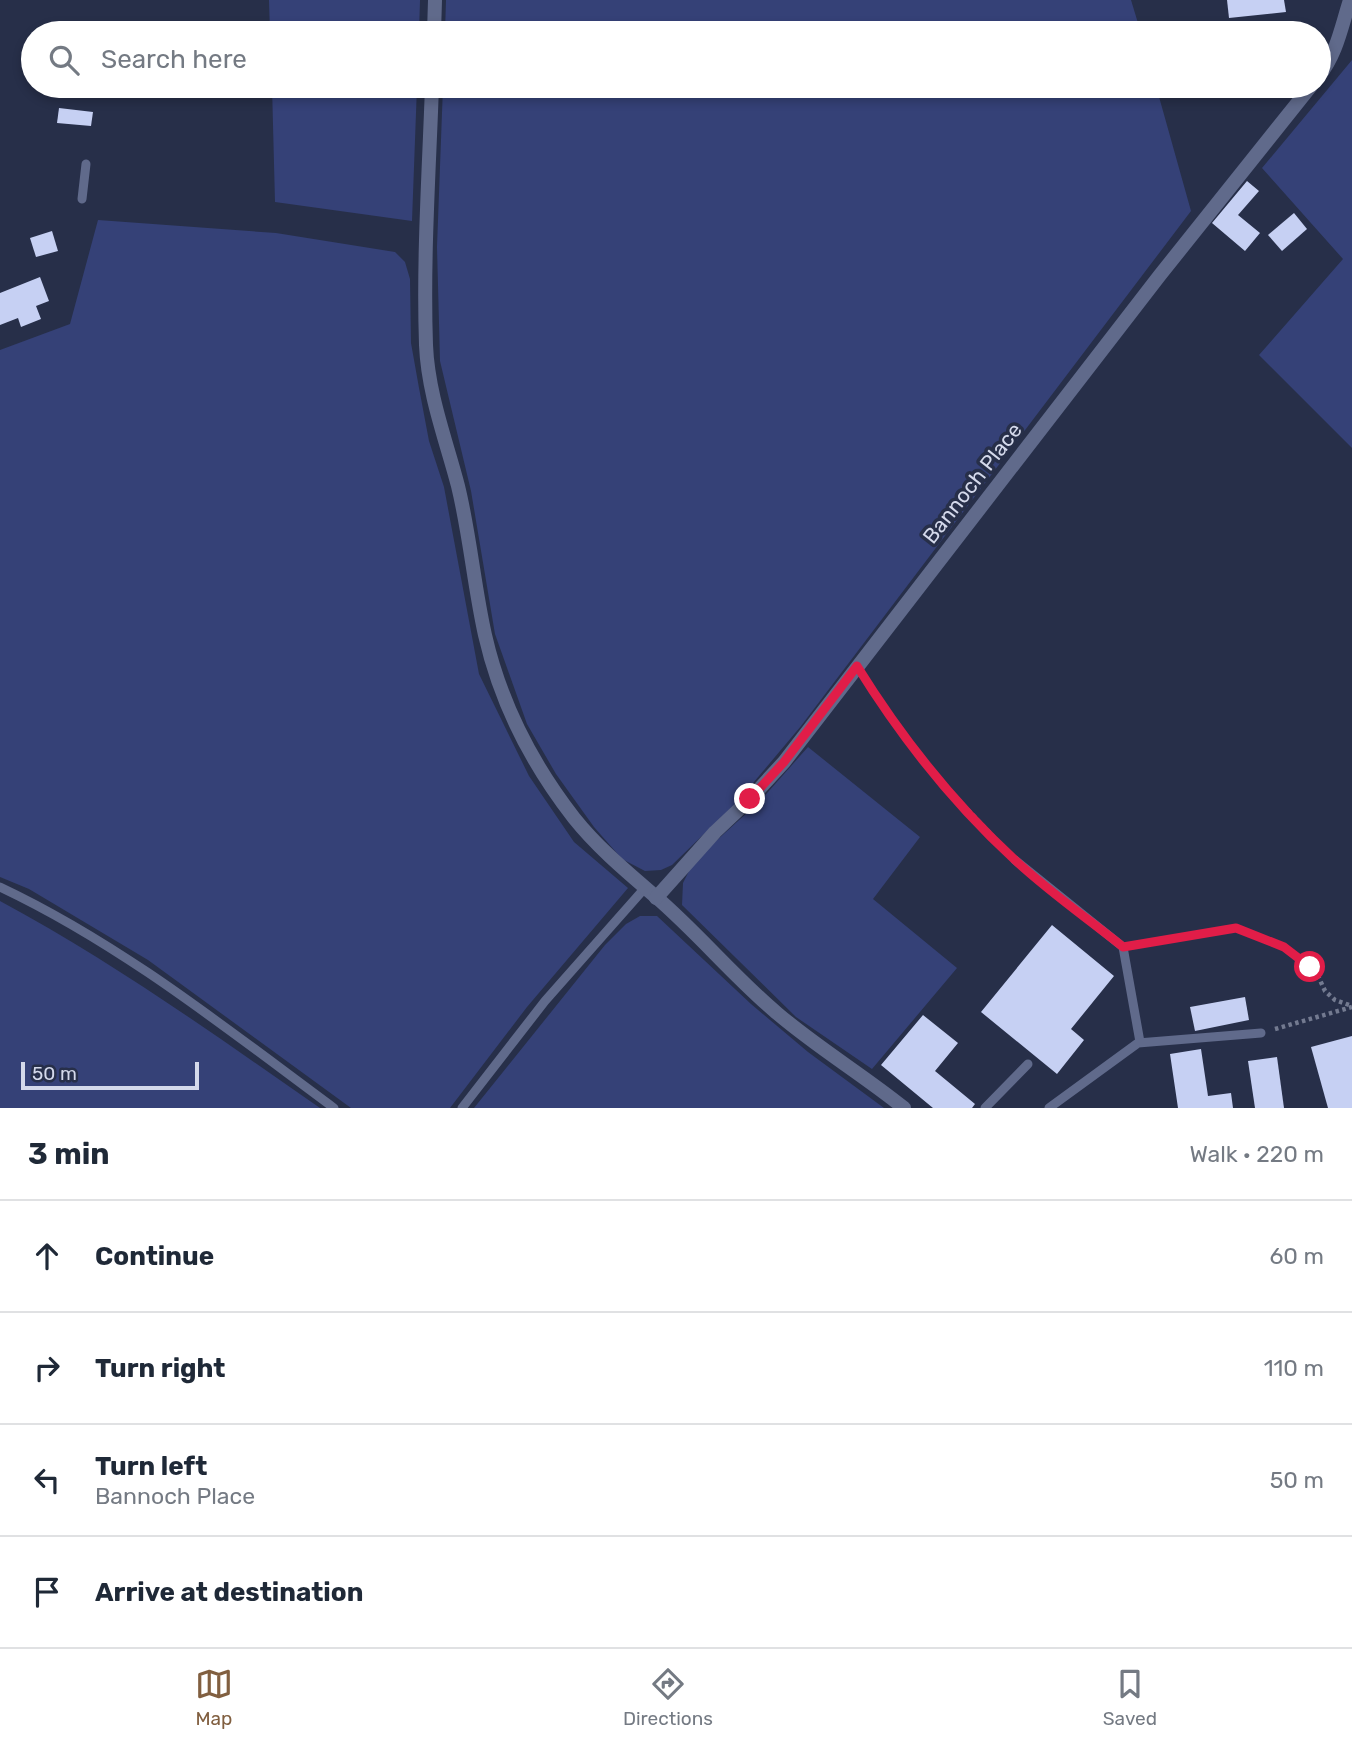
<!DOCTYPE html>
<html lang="en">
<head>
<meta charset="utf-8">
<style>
	:root { --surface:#fff; --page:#f6f6f7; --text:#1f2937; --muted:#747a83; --line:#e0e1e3; --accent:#815f40 }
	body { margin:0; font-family:Rubik,sans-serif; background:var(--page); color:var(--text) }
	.scale { position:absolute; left:21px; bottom:18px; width:178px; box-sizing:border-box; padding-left:7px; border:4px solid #d4d9eb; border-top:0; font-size:19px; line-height:24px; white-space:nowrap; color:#d4d9eb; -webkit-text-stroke:5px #272f49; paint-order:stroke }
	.stop { position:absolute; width:21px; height:21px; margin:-16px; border:5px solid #e11d48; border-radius:50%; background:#fff }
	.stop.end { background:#e11d48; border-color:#fff; box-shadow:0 2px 7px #0008 }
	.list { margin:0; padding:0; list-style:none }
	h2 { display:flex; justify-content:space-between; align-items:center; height:91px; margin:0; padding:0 28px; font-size:30px }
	h2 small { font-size:23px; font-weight:400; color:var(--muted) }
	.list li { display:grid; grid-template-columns:46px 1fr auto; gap:21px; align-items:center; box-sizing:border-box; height:112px; padding:0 28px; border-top:2px solid var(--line) }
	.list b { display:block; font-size:26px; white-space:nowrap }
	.list p { margin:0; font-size:23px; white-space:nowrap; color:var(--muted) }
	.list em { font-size:23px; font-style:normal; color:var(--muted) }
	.icon { flex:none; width:38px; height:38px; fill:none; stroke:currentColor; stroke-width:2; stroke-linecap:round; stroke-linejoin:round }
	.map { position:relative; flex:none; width:1352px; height:1108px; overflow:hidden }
	.search { position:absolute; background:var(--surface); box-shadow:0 4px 10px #0003; left:21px; right:21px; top:21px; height:77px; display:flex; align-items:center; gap:18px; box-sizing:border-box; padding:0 24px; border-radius:38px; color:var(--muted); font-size:26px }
	.sheet { height:539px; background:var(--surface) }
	nav { display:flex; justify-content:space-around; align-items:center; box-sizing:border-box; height:98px; border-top:2px solid var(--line); background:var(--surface); font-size:19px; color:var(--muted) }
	nav a { display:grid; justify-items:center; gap:4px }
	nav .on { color:var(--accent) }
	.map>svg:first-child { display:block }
	.green { fill:#354177 }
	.building { fill:#c6d0f3 }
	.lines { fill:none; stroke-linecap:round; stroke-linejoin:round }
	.path { stroke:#737a90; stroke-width:4.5; stroke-dasharray:3.5 3.5; stroke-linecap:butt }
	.service { stroke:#606a8b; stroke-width:9 }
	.minor { stroke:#606a8b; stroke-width:14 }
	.route { stroke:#e11d48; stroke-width:9 }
	.labels { text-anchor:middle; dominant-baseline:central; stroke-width:7; stroke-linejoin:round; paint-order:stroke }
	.street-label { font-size:21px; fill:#d4d9eb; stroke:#272f49 }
</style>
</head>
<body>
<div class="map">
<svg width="1352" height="1108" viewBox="0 0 1352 1108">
	<rect width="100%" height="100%" fill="#272f49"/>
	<g class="green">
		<polygon points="269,0 420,0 419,33 270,33"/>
		<polygon points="446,0 1131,0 1141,33 445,33"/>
		<polygon points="1352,60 1352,448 1259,355 1343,259 1262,168"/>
		<polygon points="272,86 417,86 412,221 275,202"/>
		<polygon points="443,86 1156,86 1191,211 801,726 738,801 672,865 661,870 645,871 622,859 594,827 556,774 527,724 495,634 471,491 440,361 437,247"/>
		<polygon points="98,220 276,233 395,252 405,262 410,279 411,343 419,388 429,441 444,487 479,674 529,776 574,842 628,888 527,1007 450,1108 351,1108 148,960 29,889 0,877 0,350 70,324"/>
		<polygon points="808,747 920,837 873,899 957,968 872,1069 796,1017 682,905 683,883 694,861 760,801"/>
		<path d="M 0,901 C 112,961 215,1035 320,1108 L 0,1108 Z"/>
		<polygon points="640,916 657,916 751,1004 808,1052 884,1108 474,1108 605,945 626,924"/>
	</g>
	<g class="building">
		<polygon points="1227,0 1284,0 1286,12 1229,18"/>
		<polygon points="59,108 93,112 91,126 57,123"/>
		<polygon points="1247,181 1259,191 1238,215 1260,233 1245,251 1212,223"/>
		<polygon points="1294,213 1307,229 1282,251 1268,235"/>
		<polygon points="52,231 58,251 36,257 30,238"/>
		<polygon points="40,277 49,301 36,306 41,319 21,327 18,318 0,325 0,293"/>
		<polygon points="1052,925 1114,976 1071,1029 1084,1040 1057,1074 981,1012"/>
		<polygon points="1245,997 1249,1020 1195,1031 1190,1007"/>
		<polygon points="923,1015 958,1043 935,1071 975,1104 972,1108 933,1108 881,1065"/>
		<polygon points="1352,1036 1352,1108 1328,1108 1311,1047"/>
		<polygon points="1201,1049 1208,1096 1231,1093 1233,1108 1178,1108 1170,1054"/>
		<polygon points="1277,1057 1284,1108 1255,1108 1248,1061"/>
	</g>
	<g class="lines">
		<g class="path">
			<polyline points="868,684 886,713 927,767 1005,849"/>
			<polyline points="1137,945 1236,928 1284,947 1309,967 1319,978 1325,991 1335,1000 1352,1006"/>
			<polyline points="1275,1029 1352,1007"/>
		</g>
		<g class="service">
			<polyline points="82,199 86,164"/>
			<polyline points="1015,860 1123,947 1140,1042"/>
			<path d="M 0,887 C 121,944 227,1029 334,1108"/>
			<polyline points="462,1108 545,1001 644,889"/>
			<polyline points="985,1108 1028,1064"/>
			<polyline points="1049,1108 1138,1043 1261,1033"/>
		</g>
		<g class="minor">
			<polyline points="434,33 435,0"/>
			<path d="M 1319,76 C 1337,53 1341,28 1350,0"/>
			<path d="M 432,86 C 429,172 423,259 426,345 C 428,394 446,440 458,486 C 470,535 474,586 485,635 C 500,701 532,764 574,818 C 598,848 627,872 656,897 C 699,934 735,978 778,1014 C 818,1048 863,1075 904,1108"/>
			<polyline points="656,898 715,832 750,799 784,762 1160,275 1311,86"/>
		</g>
	</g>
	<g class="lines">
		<path class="route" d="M 750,799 L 784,762 L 857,666 C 901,737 953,803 1015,860 C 1048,891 1087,918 1123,947 L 1236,928 L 1284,947 L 1310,967"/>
	</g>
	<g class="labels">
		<g class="street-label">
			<text transform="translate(972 483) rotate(-52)">Bannoch Place</text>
		</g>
	</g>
</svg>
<div class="scale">50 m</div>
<div class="stop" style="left:1310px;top:967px"></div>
<div class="stop end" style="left:750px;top:799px"></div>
<div class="search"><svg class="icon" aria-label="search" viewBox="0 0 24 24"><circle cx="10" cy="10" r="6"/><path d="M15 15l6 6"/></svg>Search here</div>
</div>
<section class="sheet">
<h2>3 min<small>Walk · 220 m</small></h2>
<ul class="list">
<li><svg class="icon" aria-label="ahead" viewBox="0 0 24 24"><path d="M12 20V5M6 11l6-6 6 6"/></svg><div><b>Continue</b></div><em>60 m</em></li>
<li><svg class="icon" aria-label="right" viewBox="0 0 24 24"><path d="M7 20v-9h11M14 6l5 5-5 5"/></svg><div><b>Turn right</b></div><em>110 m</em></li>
<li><svg class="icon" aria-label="left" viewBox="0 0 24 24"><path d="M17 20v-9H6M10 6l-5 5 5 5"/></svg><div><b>Turn left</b><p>Bannoch Place</p></div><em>50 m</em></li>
<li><svg class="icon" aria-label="arrive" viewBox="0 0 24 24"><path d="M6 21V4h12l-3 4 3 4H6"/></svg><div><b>Arrive at destination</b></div></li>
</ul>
</section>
<nav>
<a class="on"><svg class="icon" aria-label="map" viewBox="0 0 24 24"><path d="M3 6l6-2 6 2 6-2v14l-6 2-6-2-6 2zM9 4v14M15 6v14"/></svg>Map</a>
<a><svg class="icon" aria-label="directions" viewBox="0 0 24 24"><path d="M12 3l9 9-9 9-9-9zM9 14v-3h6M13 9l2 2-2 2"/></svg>Directions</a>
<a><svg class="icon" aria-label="saved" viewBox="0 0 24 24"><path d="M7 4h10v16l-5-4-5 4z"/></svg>Saved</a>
</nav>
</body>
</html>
